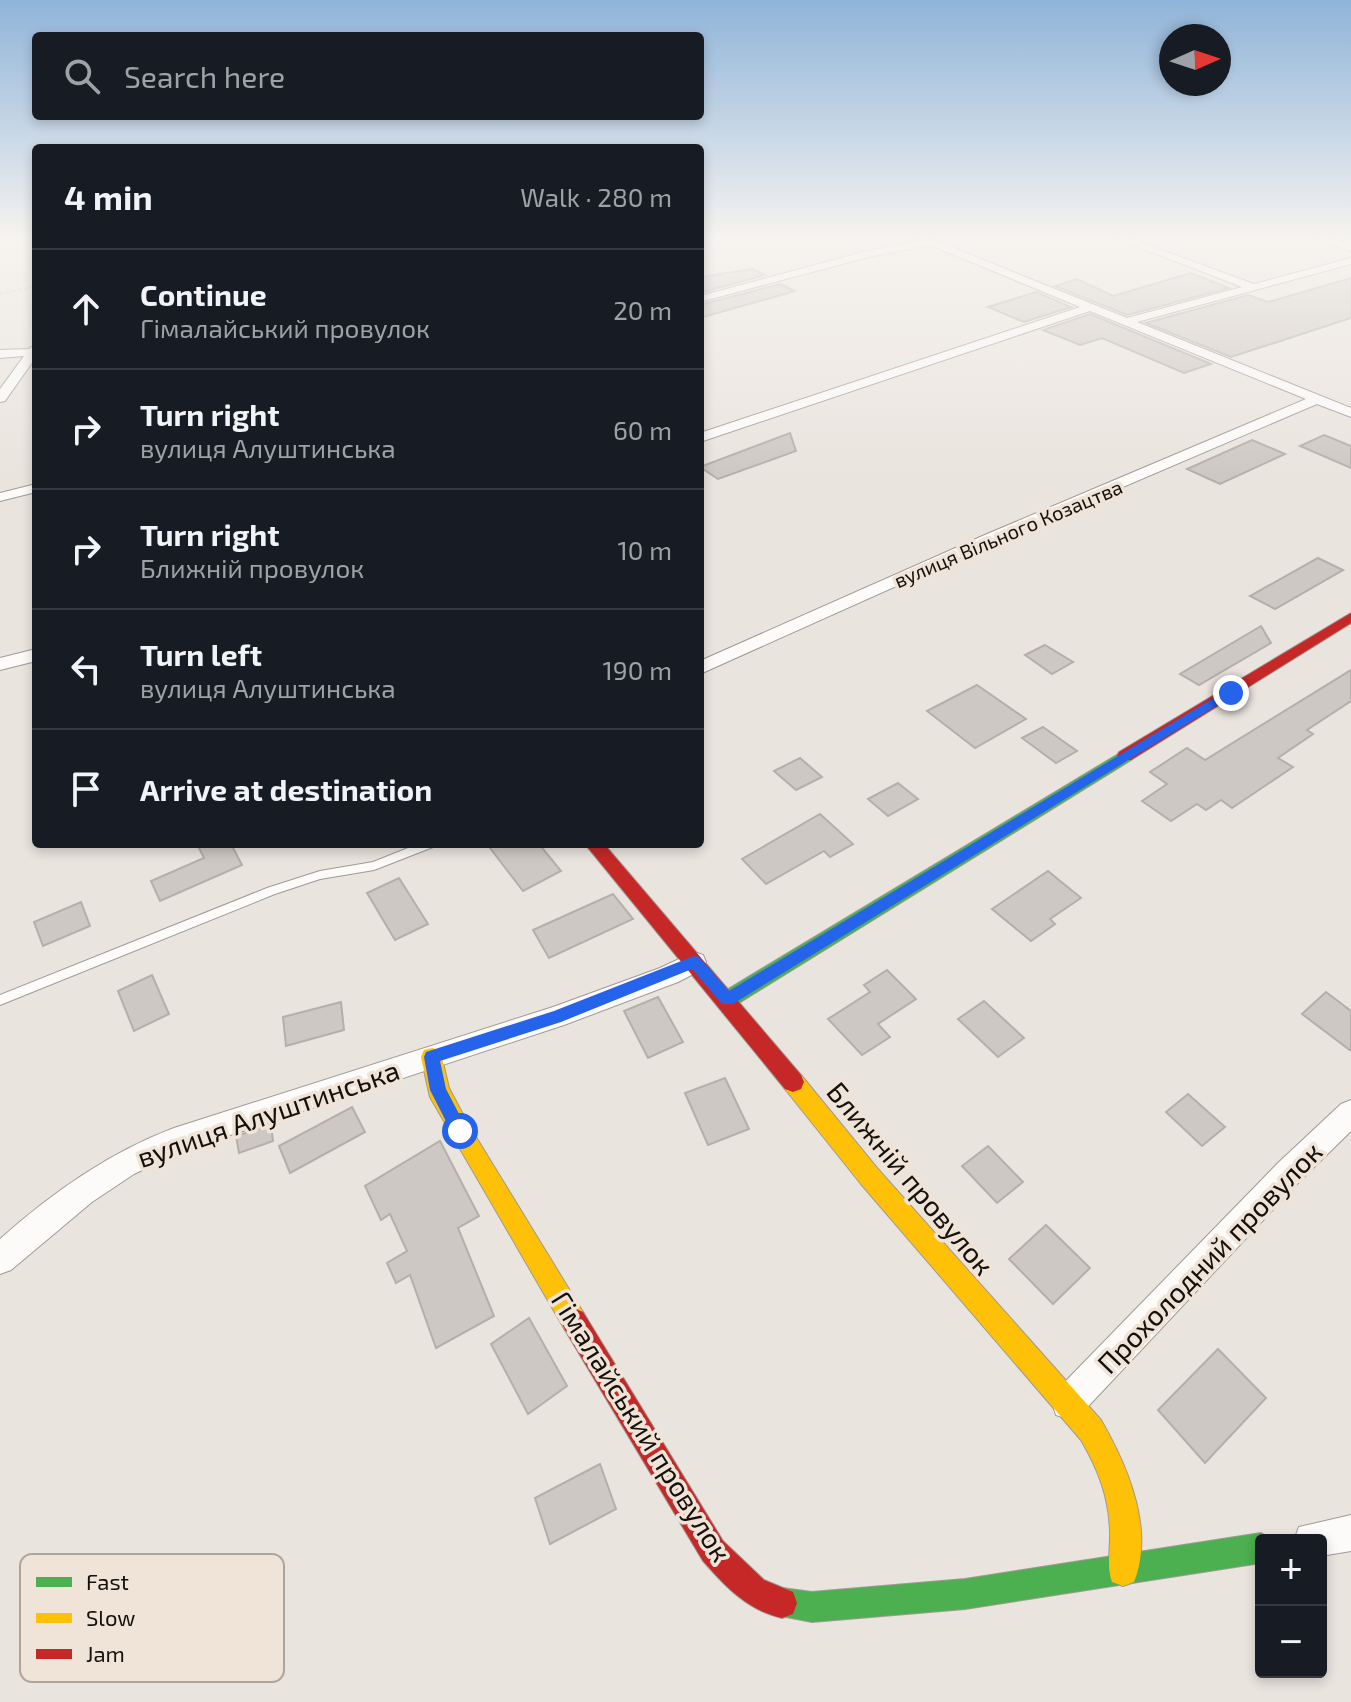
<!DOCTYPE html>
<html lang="en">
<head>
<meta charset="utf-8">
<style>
	:root { --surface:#171b24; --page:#20242c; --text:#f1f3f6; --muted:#9ea1a6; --line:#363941 }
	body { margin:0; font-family:"Exo 2",sans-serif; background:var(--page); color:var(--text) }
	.controls { position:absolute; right:24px; bottom:24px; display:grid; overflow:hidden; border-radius:8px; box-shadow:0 4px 12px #0003 }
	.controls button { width:72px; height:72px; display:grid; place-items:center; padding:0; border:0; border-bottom:2px solid var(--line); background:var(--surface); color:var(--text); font:40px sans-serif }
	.compass { position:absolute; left:1159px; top:24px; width:72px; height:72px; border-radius:50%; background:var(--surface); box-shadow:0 4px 12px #0003; rotate:87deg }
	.stop { position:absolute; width:24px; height:24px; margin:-18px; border:6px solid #2563eb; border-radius:50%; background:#fff }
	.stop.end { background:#2563eb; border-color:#fff; box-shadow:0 2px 8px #0008 }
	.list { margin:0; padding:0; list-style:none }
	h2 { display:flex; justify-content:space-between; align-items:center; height:104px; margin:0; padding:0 32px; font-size:34px }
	h2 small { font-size:26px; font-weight:400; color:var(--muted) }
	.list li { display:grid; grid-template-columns:52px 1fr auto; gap:24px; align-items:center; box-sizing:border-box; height:120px; padding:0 32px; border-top:2px solid var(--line) }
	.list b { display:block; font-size:30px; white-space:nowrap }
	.list p { margin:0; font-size:26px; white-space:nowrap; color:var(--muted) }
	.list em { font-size:26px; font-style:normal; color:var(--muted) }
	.icon { flex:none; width:44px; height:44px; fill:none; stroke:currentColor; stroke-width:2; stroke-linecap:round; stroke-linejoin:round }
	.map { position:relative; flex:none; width:1351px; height:1702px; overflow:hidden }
	.search { position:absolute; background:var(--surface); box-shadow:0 4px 12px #0003; left:32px; top:32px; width:672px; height:88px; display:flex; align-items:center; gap:20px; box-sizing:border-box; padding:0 28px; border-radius:8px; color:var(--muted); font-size:30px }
	.panel { position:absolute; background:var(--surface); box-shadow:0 4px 12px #0003; left:32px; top:144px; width:672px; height:704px; border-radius:8px }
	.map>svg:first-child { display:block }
	.building { fill:#cec8c4; stroke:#b4afab; stroke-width:2 }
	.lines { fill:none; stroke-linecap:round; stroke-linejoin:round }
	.lane-casing { stroke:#9f9a95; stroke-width:2 }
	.street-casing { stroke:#9f9a95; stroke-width:2 }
	.fast-casing { stroke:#9f9a95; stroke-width:2 }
	.slow-casing { stroke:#9f9a95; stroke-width:2 }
	.jam-casing { stroke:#9f9a95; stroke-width:2 }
	.path { stroke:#d1cfcd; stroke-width:2; stroke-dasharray:4 2; stroke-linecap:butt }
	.lane { fill:#fcfbfa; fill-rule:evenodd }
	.street { fill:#fcfbfa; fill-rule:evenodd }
	.fast { fill:#4caf50; fill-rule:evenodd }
	.slow { fill:#ffc107; fill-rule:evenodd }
	.jam { fill:#c62828; fill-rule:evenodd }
	.route { fill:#2563eb }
	.labels { text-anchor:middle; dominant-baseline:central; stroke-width:7; stroke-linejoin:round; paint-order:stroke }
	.far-street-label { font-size:20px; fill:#14100c; stroke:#f0e3d8 }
	.near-street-label { font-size:28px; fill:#14100c; stroke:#f0e3d8 }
	.key { fill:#f0e3d8; stroke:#aea49b; stroke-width:2 }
	.key-label { font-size:22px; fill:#14100c }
</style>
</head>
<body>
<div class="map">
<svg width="1351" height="1702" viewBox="0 0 1351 1702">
	<rect width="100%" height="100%" fill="#eae4de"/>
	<g class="building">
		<polygon points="752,269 765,275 700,293 700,277"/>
		<polygon points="1191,273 1229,288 1127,315 1055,286 1077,279 1113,296"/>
		<polygon points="1351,278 1351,318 1231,357 1146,323 1248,295 1268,302"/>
		<polygon points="780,284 795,291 700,318 700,305"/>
		<polygon points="1036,292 1071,307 1024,322 988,307"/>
		<polygon points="1090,314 1211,364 1184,373 1102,338 1080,345 1043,330"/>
		<polygon points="790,433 796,451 718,479 700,467"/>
		<polygon points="1324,435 1351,446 1351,468 1300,446"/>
		<polygon points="1252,440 1285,454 1220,484 1187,469"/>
		<polygon points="1318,558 1343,570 1275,609 1250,596"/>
		<polygon points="1261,626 1271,643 1199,685 1180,674"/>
		<polygon points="1045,645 1073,662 1052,674 1025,655"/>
		<polygon points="1351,670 1351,701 1307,730 1313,734 1278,758 1293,767 1232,808 1221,800 1206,810 1197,804 1171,821 1142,801 1167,784 1150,772 1187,748 1205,760"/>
		<polygon points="977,685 1026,719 975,748 927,711"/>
		<polygon points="1043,727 1077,751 1056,763 1022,738"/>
		<polygon points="800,758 822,777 796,790 774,771"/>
		<polygon points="898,783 918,799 888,816 868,799"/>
		<polygon points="820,814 853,844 830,857 824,851 766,884 742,859"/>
		<polygon points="197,844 231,844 242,865 160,901 151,881 204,858"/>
		<polygon points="487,844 539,844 561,871 523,891"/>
		<polygon points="1048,871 1081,898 1050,919 1055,924 1031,941 992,909"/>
		<polygon points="399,878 428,924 395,940 367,893"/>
		<polygon points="613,894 633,919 549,958 533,930"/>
		<polygon points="81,902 90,926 43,946 34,922"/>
		<polygon points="887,970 916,999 878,1024 890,1037 862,1055 828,1019 870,992 864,985"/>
		<polygon points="152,975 169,1014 134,1031 118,991"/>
		<polygon points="1326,992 1351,1011 1351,1051 1302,1014"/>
		<polygon points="658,997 683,1042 648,1058 624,1011"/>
		<polygon points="984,1001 1024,1038 998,1057 958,1019"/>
		<polygon points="341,1002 344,1030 286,1046 283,1017"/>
		<polygon points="725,1078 749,1129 708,1145 685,1093"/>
		<polygon points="1188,1094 1225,1127 1202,1146 1166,1112"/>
		<polygon points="352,1107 365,1132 290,1173 279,1146"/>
		<polygon points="271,1125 273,1141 239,1153 236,1136"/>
		<polygon points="440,1141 479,1216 458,1228 494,1316 436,1348 410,1275 396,1283 387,1263 407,1251 390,1214 381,1220 365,1186"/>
		<polygon points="988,1146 1023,1182 997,1203 962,1166"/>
		<polygon points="1046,1225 1090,1268 1053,1304 1009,1259"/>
		<polygon points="529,1318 567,1386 528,1414 491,1344"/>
		<polygon points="1218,1349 1266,1398 1205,1463 1158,1410"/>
		<polygon points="600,1464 616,1509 550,1544 535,1498"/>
	</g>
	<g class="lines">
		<g class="lane-casing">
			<polygon id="lane" points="418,844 434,844 433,847 374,870 320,879 275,894 0,1005 0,995 267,888 320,871 373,862"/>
		</g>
		<g class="street-casing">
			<g id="street">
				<polygon points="913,237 934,240 1127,318 1242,287 1113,237 1126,237 1254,284 1351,258 1351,264 1137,322 1351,408 1351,417 1317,404 999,540 700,674 700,661 987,534 1306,399 1090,311 700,442 700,433 1080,307 930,245 868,257 700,302 700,296 867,251 920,241"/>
				<polygon points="1311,237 1325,237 1351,245 1351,251"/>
				<polygon points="36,344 36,357 5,401 0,402 0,389 24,356 0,358 0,350 29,349"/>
				<polygon points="36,484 36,492 0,501 0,493"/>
				<polygon points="36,649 36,661 0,670 0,658"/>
				<path d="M 694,952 L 703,955 L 706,962 L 703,969 L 678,982 L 564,1025 L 179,1152 L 134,1174 L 92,1202 L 11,1270 L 0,1274 L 0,1239 C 52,1193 108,1153 174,1128 L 553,1007 L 660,968 Z"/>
				<polygon points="1351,1100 1351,1131 1298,1183 1080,1415 1068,1419 1056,1415 1052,1403 1056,1391 1278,1163 1341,1104"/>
				<polygon points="1351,1515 1351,1551 1321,1556 1321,1540 1294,1540 1299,1527"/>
			</g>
		</g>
		<g class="fast-casing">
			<g id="fast">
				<polygon points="1125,750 1133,756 1131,760 734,1006 727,1009 720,1006 717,1000 720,994"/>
				<polygon points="1261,1533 1272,1540 1261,1540 1261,1563 965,1609 812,1622 771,1614 767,1603 771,1592 782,1588 812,1592 965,1579"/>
			</g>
		</g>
		<g class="slow-casing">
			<g id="slow">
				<polygon points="432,1048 440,1050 449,1088 468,1124 583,1312 587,1321 583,1330 574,1334 565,1330 430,1097 421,1057 424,1050"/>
				<path d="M 793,1072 L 801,1075 L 877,1168 L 1101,1420 C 1127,1465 1155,1529 1134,1582 L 1123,1586 L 1112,1582 C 1106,1565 1111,1548 1110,1531 C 1109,1497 1098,1469 1081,1440 L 861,1184 L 785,1089 L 782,1082 L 785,1075 Z"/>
			</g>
		</g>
		<g class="jam-casing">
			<g id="jam">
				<polygon points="1351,613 1351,623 1131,760 1119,760 1117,756 1119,752"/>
				<polygon points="585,844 604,844 801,1075 804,1082 801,1089 793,1092 785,1089"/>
				<path d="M 574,1308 L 583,1312 L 723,1541 L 764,1580 L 793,1592 L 797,1603 L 793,1614 L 782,1618 C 747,1610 726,1587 703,1561 L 565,1330 L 561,1321 L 565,1312 Z"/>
			</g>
		</g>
		<polyline class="path" points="0,294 36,286"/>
		<use href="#lane" class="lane"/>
		<use href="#street" class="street"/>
		<use href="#fast" class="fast"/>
		<use href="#slow" class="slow"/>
		<use href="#jam" class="jam"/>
	</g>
	<linearGradient id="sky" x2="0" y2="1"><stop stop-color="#8fb4d9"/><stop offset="0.5" stop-color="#f6f3f0"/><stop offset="1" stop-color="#f6f3f0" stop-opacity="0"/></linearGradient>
	<rect width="1351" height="475" fill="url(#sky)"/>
	<polygon class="route" points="1227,690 1237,693 733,1004 722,1004 692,969 561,1022 440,1061 446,1089 468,1131 466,1137 454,1137 430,1090 424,1057 426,1052 554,1011 694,956 699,957 729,991"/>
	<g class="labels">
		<g class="far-street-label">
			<text transform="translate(1008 533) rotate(-23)">вулиця Вільного Козацтва</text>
		</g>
		<g class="near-street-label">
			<text transform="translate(268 1113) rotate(-19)">вулиця Алуштинська</text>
			<text transform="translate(911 1178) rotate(50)">Ближній провулок</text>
			<text transform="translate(1209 1257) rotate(-46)">Прохолодний провулок</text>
			<text transform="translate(642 1426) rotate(58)">Гімалайський провулок</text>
		</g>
	</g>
	<rect x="20" y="1554" width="264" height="128" rx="12" class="key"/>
	<rect x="36" y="1577" width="36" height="10" fill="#4caf50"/>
	<rect x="36" y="1613" width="36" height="10" fill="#ffc107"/>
	<rect x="36" y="1649" width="36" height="10" fill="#c62828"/>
	<g class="key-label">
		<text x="86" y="1590">Fast</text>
		<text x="86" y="1626">Slow</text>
		<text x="86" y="1662">Jam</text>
	</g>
</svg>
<div class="controls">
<button>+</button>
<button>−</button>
</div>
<svg class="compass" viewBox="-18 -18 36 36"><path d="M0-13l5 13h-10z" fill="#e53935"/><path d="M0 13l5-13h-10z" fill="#9ea1a6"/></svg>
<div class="stop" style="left:460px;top:1131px"></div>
<div class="stop end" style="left:1231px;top:693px"></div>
<div class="search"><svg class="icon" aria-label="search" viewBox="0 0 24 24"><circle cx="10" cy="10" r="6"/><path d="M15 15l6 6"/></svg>Search here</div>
<section class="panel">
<h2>4 min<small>Walk · 280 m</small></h2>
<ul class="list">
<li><svg class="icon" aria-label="ahead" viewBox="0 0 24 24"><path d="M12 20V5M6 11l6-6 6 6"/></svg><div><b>Continue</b><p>Гімалайський провулок</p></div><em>20 m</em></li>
<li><svg class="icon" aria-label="right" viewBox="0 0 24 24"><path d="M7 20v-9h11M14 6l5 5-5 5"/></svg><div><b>Turn right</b><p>вулиця Алуштинська</p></div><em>60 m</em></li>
<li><svg class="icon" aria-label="right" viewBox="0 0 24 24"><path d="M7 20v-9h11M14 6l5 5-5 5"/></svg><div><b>Turn right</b><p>Ближній провулок</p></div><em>10 m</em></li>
<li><svg class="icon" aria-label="left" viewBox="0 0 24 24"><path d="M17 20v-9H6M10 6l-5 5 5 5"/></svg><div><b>Turn left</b><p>вулиця Алуштинська</p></div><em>190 m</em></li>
<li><svg class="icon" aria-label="arrive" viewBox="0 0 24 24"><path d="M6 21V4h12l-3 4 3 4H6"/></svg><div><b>Arrive at destination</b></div></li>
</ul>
</section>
</div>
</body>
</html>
